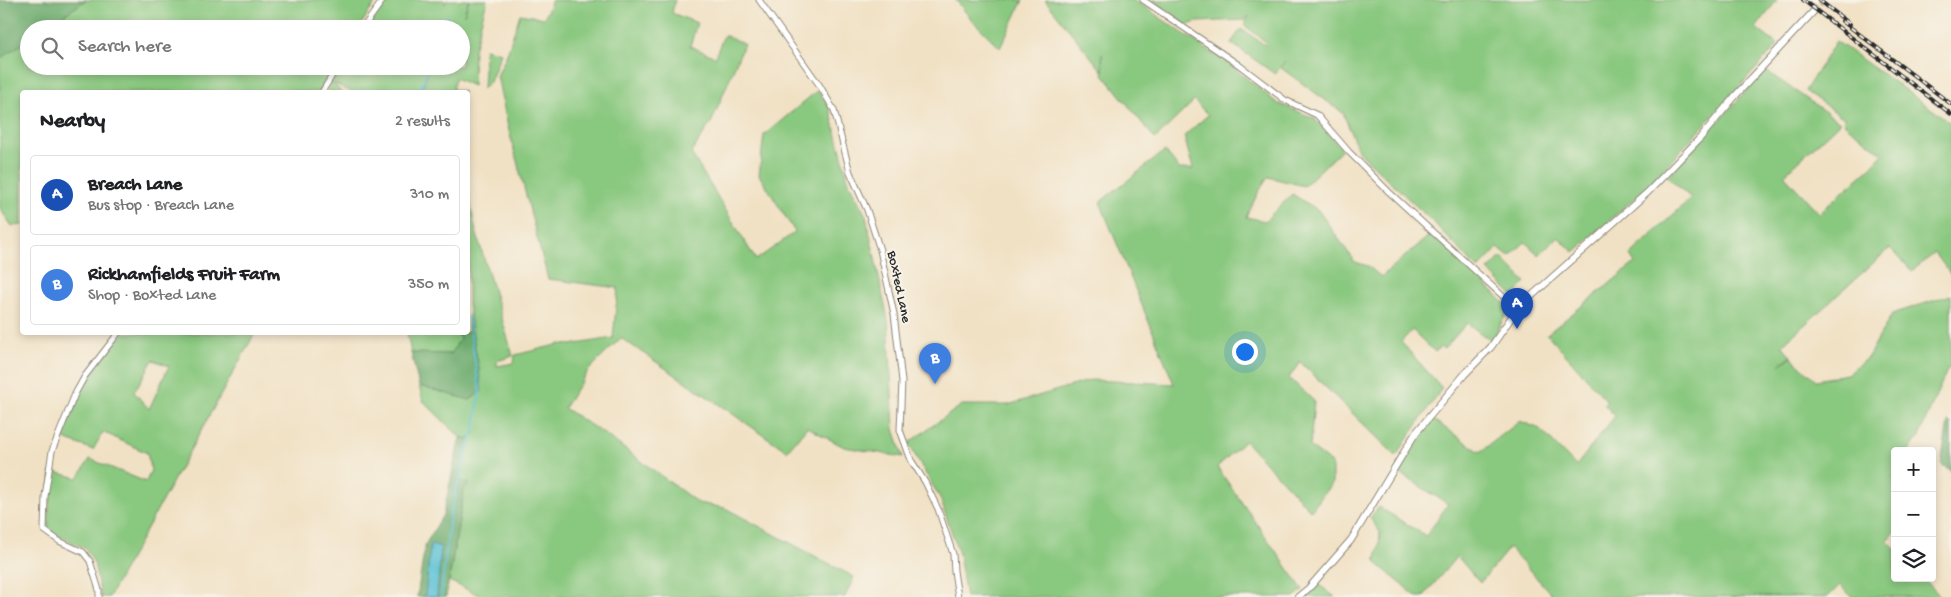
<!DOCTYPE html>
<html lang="en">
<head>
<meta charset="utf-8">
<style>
	:root { --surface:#fff; --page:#f6f6f6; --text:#202124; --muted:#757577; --line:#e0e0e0; --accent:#1a73e8 }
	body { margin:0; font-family:"Gochi Hand",sans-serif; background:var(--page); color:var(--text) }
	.controls { position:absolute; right:15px; bottom:15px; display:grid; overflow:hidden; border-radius:5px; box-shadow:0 2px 8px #0003 }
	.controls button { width:45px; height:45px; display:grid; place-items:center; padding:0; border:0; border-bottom:1px solid var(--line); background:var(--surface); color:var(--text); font:25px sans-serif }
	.you { position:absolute; left:1244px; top:351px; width:18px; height:18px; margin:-12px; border:4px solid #fff; border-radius:50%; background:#1a73e8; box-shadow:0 0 0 8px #1a73e833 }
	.badge { display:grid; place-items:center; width:32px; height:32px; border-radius:50%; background:var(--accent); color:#fff; font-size:16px; font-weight:700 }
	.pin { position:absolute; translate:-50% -41px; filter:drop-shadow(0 1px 2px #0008) }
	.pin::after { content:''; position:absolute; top:26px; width:18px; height:15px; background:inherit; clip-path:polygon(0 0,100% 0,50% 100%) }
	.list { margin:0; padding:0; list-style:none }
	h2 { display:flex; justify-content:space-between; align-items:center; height:65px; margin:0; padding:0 20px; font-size:21px }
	h2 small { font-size:16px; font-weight:400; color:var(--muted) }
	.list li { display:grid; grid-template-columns:32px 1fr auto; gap:15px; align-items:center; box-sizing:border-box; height:80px; margin:0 10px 10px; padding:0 10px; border:1px solid var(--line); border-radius:5px }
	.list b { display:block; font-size:19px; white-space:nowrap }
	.list p { margin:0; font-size:16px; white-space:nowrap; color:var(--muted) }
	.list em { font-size:16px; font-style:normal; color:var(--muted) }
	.icon { flex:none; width:28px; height:28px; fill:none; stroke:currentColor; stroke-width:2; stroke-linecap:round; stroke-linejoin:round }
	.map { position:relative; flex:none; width:1951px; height:597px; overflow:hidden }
	.search { position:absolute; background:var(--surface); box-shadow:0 2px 8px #0003; left:20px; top:20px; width:450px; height:55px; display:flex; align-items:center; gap:12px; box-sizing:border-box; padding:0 18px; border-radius:28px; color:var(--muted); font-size:19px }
	.panel { position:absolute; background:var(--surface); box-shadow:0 2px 8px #0003; left:20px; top:90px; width:450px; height:245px; border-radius:5px }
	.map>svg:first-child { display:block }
	.green { fill:#89c87f; stroke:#5a7a55; fill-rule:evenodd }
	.forest { fill:#6eac6e; stroke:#4c6c4c }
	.water { fill:#57c0d4; stroke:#417680 }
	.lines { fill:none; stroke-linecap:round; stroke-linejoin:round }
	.stream { stroke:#57c0d4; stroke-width:2 }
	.tertiary-tunnel { stroke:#c9bda5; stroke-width:6; stroke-dasharray:6 3; stroke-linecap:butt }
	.minor-casing { stroke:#8e8678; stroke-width:7 }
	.tertiary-casing { stroke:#8e8678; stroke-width:8 }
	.minor { stroke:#fff; stroke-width:5 }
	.tertiary { stroke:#fff; stroke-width:6 }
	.rail-casing { stroke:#2b2b2b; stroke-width:4 }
	.rail { stroke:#f7f3e8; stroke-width:2; stroke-dasharray:5.5; stroke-linecap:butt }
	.labels { text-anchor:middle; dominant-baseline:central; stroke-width:4; stroke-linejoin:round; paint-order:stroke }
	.street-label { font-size:14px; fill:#2b2b2b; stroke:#f7f3e8 }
</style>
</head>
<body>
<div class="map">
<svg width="1951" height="597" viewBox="0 0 1951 597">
	<rect width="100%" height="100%" fill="#f7f3e8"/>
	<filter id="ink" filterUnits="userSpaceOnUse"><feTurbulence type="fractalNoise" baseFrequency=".02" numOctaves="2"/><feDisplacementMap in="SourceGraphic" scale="10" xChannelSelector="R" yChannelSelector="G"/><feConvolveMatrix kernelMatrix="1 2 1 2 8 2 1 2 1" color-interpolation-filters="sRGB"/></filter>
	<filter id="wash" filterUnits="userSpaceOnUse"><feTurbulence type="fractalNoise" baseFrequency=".0096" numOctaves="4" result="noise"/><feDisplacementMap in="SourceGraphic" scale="20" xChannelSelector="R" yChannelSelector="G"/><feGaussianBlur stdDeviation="1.12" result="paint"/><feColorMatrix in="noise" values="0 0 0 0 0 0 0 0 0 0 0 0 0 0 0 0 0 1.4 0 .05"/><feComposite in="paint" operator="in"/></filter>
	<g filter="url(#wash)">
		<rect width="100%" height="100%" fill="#f1e1c4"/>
		<g class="green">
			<polygon points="86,0 377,0 358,29 44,29"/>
			<polygon points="385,0 444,0 445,4 447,0 468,0 464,15 469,0 487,0 474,50 473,86 455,78 453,89 464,92 421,92 430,66 461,66 461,29 367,29"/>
			<polygon points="552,0 675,0 672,13 697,23 690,46 715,57 724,35 744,44 712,121 691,153 756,260 795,232 759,175 764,135 818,90 830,109 849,183 866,216 888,320 894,429 903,457 844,447 807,427 787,451 621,338 588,371 564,408 603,433 698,503 725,508 854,577 845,597 483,597 449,581 464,490 470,484 460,480 465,451 475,431 470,439 460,437 423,401 419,386 470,400 482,392 468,304 468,189 475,228 513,356 497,361 497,366 514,363 515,355 560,344 570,345 613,338 618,288 548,279 508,127 497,76 507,54 520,14 544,18"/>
			<polygon points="956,0 1023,0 1000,48 971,19"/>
			<polygon points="1045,0 1134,0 1230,65 1277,103 1314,118 1342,149 1304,186 1268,177 1258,193 1246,217 1265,221 1292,194 1318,210 1355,262 1368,266 1381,277 1431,234 1510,308 1491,341 1467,323 1444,349 1441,347 1435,352 1412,330 1401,342 1442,388 1396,456 1300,362 1289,378 1314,401 1310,447 1332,463 1332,483 1311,511 1245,441 1217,467 1303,590 1294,597 966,597 959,554 940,498 908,443 962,405 1008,405 1091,380 1174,384 1100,202 1165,151 1179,169 1193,169 1184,136 1208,115 1194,101 1155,139 1103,74 1102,54 1103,72"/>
			<polygon points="1153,0 1777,0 1756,28 1778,45 1644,190 1574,252 1558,237 1539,255 1525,242 1509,257 1498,248 1478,269 1434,223 1359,152 1343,113 1281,68 1285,61 1275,74 1231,43 1241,29 1265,45 1266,42 1244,25 1249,16 1244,20 1197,22 1187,25"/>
			<polygon points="29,39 29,66 333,66 319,92 22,92 22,225 12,226 0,209 0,59"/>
			<polygon points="1836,41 1943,117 1951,124 1951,275 1935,253 1912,271 1890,248 1782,345 1791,356 1779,365 1791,357 1816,380 1847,374 1868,357 1892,314 1951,295 1951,368 1948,368 1918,438 1909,451 1895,451 1895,473 1892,478 1895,479 1895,531 1887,540 1895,548 1895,578 1923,578 1941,597 1852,597 1840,585 1828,597 1554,597 1509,548 1480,583 1457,556 1423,597 1417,597 1375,562 1379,546 1380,532 1370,518 1379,507 1426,536 1448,504 1396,471 1432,419 1480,452 1520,421 1540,429 1576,466 1615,416 1604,404 1607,401 1547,334 1635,263 1630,255 1691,198 1668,177 1765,70 1840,122 1784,175 1819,213 1871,167 1883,154 1844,123 1844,118 1805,91"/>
			<polygon points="485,49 501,53 490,82 483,89"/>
			<polygon points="342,66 429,66 419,92 352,92 333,83 341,92 327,92 331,82"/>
			<polygon points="1501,257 1526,283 1513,296 1488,270"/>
			<path d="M 124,333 L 255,333 L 109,597 L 101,597 L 94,563 L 86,549 L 48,530 L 51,471 L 78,478 L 90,459 L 146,482 L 151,470 L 147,453 L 103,432 L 93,450 L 62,438 L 87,379 ZM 153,360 L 169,366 L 149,409 L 134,392 Z"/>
			<polygon points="407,333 458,333 460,339 451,354 411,353"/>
			<polygon points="1318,584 1335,597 1303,597"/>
		</g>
		<g class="forest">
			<polygon points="0,0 86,0 44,29 29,29 29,39 0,59"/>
			<polygon points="468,316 479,368 480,391 470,400 419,386 411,353 451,354 460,339 458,333 468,332"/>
			<polygon points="1948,422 1951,423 1951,471 1941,464"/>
			<polygon points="460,437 470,439 460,480 470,484 464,490 446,597 437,597 441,547 432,544 430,549 425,597 417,597 425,545 443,515"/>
		</g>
		<polygon class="water" points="432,544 441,547 437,597 425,597 430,548"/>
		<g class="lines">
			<g class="stream">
				<polyline points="442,29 447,16"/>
				<polyline points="419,92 429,66"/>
				<polyline points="441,597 450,514 455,498 455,490 460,480 466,452 474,431 480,391 468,316"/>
			</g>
		</g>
	</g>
	<g filter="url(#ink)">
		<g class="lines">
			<polyline class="tertiary-tunnel" points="1813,12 1824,0"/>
			<g class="minor-casing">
				<g id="minor">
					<polyline points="759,0 820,86 834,110 850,172 867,210 880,250 894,314 902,381 900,430 911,460 925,482 938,509 953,554 954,571 958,597"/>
					<polyline points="1143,0 1239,65 1285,100 1317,115 1349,152 1389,192 1517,309"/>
					<polyline points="362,29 383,0"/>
					<polyline points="322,92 338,66"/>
					<polyline points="99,597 99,590 90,561 83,552 59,541 44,530 45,496 52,451 75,394 85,376 119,332"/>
				</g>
			</g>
			<g class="tertiary-casing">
				<polyline id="tertiary" points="1298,597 1309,588 1351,540 1415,434 1464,375 1491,347 1517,309 1648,192 1700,138 1736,95 1813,12"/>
			</g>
			<use href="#minor" class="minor"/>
			<use href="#tertiary" class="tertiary"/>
			<g class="rail-casing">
				<g id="rail">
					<polyline points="1803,0 1951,114"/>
					<polyline points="1819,0 1850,24"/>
					<polyline points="1842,21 1951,104"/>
				</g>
			</g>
			<use href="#rail" class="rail"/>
		</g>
	</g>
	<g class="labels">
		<g class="street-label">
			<text transform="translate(898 287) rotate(78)">Boxted Lane</text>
		</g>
	</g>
</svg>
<div class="controls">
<button>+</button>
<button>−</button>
<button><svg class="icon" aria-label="layers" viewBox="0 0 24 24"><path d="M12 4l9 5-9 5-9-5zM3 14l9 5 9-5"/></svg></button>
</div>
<div class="you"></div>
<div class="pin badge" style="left:1517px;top:329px;background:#1a4fb4">A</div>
<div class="pin badge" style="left:935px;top:384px;background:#3f7fe0">B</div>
<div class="search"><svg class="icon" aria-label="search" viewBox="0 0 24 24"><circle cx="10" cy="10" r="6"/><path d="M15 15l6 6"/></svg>Search here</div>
<section class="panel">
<h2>Nearby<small>2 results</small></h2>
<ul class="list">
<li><span class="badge" style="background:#1a4fb4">A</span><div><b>Breach Lane</b><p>Bus stop · Breach Lane</p></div><em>310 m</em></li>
<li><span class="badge" style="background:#3f7fe0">B</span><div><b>Rickhamfields Fruit Farm</b><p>Shop · Boxted Lane</p></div><em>350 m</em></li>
</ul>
</section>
</div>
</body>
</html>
